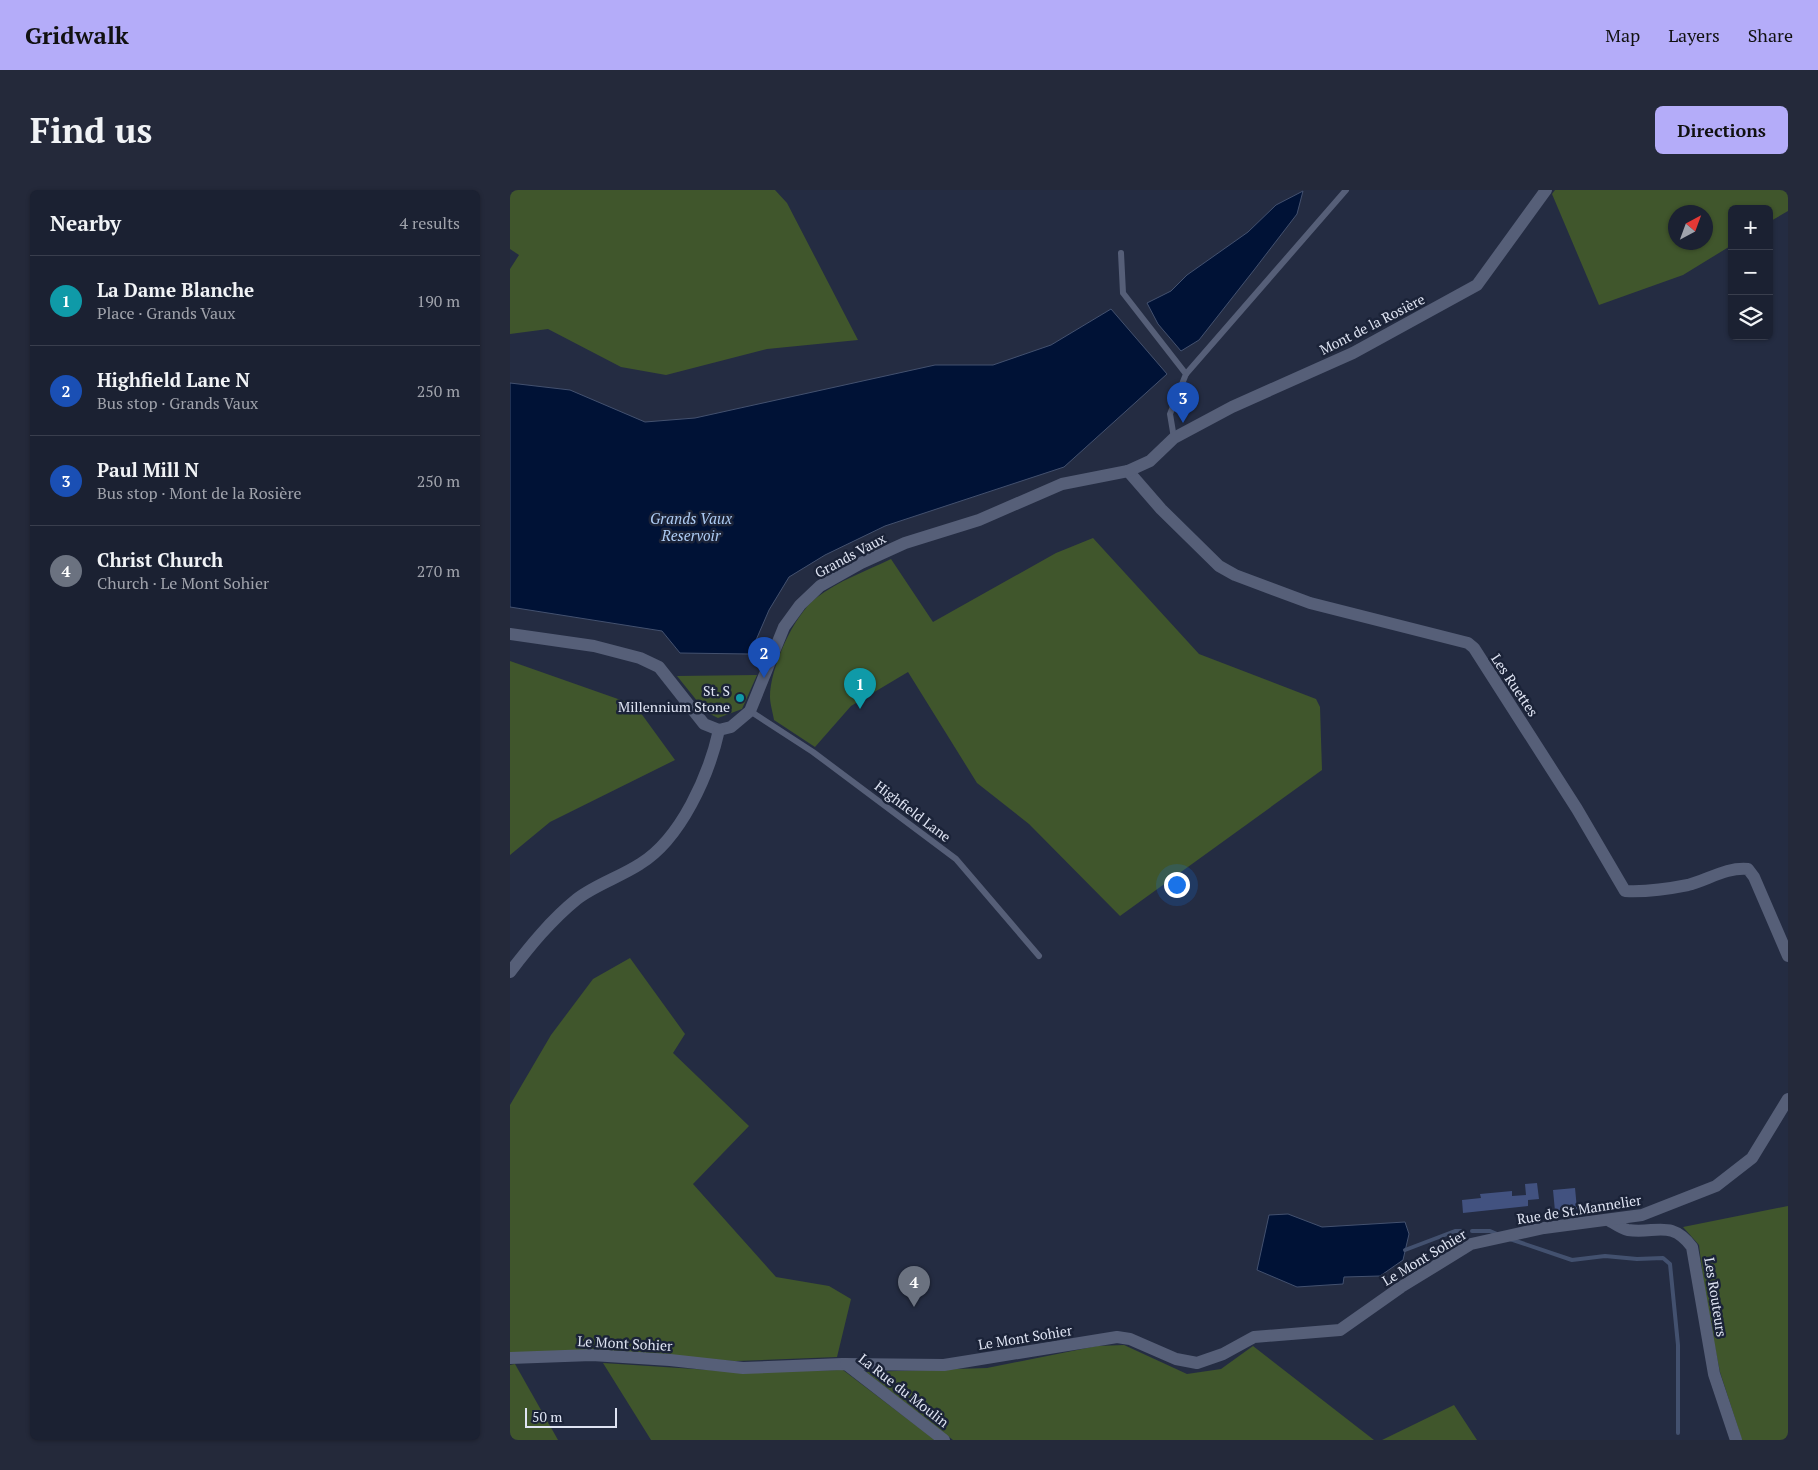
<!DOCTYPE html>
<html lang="en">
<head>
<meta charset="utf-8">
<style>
	:root { --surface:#1b2132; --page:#24293a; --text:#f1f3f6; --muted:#a0a3ac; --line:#393e4d; --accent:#b4acf9 }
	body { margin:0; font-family:"PT Serif",serif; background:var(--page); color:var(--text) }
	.controls { position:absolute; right:15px; top:15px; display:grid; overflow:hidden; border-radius:8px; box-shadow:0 1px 4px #0004 }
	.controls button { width:45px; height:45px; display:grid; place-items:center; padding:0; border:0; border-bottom:1px solid var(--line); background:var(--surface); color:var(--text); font:25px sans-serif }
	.compass { position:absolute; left:1158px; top:15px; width:45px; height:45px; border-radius:50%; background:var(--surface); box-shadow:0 1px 4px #0004; rotate:41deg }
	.scale { position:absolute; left:15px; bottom:12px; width:92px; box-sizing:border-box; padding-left:5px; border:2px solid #dfe4f3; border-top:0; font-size:14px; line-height:18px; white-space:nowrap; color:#dfe4f3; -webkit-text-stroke:4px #1b2338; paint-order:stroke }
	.you { position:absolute; left:666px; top:694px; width:18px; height:18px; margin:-12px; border:4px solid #fff; border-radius:50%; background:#1a73e8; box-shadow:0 0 0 8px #1a73e833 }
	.badge { display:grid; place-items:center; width:32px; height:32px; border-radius:50%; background:var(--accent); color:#fff; font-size:16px; font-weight:700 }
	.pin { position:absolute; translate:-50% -41px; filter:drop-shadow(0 1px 2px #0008) }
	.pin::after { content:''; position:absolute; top:26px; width:18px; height:15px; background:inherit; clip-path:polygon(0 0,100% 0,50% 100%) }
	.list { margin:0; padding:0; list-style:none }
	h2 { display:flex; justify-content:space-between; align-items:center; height:65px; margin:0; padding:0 20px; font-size:21px }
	h2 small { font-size:16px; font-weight:400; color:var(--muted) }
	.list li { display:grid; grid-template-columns:32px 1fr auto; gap:15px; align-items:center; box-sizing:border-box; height:90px; padding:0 20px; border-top:1px solid var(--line) }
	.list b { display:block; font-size:19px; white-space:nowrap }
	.list p { margin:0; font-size:16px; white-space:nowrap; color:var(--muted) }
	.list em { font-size:16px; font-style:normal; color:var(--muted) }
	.icon { flex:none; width:28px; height:28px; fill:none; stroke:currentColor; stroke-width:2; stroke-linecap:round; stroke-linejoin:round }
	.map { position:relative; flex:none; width:1278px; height:1250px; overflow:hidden; border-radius:8px }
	header { display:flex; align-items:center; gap:30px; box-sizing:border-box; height:70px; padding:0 25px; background:var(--accent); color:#111 }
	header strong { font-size:24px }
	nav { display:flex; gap:28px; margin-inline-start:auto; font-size:18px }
	.intro { display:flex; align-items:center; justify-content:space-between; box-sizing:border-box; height:120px; padding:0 30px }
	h1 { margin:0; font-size:35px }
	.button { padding:12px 22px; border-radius:8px; background:var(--accent); color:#111; font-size:18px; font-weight:700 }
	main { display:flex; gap:30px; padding:0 30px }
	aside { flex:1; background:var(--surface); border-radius:8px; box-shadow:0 1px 4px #0004 }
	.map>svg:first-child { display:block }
	.green { fill:#40562c; fill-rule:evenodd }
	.water { fill:#001236; stroke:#43516f }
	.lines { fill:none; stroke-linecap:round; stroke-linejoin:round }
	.stream { stroke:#43516f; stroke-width:4 }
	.building { fill:#425280 }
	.service { stroke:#565f78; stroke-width:6 }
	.minor { stroke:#565f78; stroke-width:12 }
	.culture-dot { fill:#0f9aa8; stroke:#1b2338; stroke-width:2 }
	.labels { text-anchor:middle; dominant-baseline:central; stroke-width:5; stroke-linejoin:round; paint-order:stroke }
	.street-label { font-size:14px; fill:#dfe4f3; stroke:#1b2338 }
	.poi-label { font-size:14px; fill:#dfe4f3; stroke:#1b2338; text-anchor:end }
	.water-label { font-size:15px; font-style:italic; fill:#adcbf3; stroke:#1b2338 }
</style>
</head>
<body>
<header>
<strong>Gridwalk</strong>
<nav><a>Map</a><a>Layers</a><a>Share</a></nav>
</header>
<div class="intro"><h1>Find us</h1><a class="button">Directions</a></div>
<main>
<aside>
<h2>Nearby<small>4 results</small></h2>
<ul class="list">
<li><span class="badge" style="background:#0f9aa8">1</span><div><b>La Dame Blanche</b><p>Place · Grands Vaux</p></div><em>190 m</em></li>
<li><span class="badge" style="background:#1a4fb4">2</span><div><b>Highfield Lane N</b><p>Bus stop · Grands Vaux</p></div><em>250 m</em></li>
<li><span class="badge" style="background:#1a4fb4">3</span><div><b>Paul Mill N</b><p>Bus stop · Mont de la Rosière</p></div><em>250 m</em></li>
<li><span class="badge" style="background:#6b7280">4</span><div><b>Christ Church</b><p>Church · Le Mont Sohier</p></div><em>270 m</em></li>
</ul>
</aside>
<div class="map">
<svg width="1278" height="1250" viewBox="0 0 1278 1250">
	<rect width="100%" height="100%" fill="#242c42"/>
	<g class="green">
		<polygon points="0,0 265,0 277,13 348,150 257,159 156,185 111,177 38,139 0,144 0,79 9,65 0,59"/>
		<path d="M 1045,0 L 1278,0 L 1278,21 L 1259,32 L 1259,19 L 1222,19 L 1222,55 L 1173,85 L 1089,115 L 1042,4 ZM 1166,22 L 1196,22 L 1196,52 L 1166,52 Z"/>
		<path d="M 583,348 L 689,464 L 806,509 L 810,517 L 812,580 L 610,726 L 519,634 L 467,593 L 398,482 L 341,516 L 305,557 L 264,530 C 263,523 260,514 260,507 C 260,479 283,426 306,408 C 328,391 356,381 381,369 L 423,432 L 546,363 Z"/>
		<polygon points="0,471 125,515 165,570 40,632 0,665"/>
		<polygon points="247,485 232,519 208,528 196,522 167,486"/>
		<polygon points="120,768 175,844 163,863 239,936 183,994 266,1087 319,1096 341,1109 327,1167 226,1171 0,1162 0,915 41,845 83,789"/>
		<polygon points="1278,1016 1278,1250 1232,1250 1210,1182 1196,1113 1189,1055 1173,1037"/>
		<polygon points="614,1155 677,1184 711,1179 743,1156 864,1250 443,1250 356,1182 477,1178 587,1156"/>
		<polygon points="93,1173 230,1182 333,1180 425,1250 141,1250"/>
		<polygon points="5,1174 48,1250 0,1250 0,1175"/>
		<polygon points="944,1215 967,1250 872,1250"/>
	</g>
	<g class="water">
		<polygon points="793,1 787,24 744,80 689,150 671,161 648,134 637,113 661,101 677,85 738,42 766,15"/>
		<polygon points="601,119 657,184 554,277 375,336 315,365 279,387 259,420 240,464 170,463 152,441 0,417 0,193 60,200 135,232 185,228 425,175 483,175 541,155"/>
		<polygon points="778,1024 812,1037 895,1032 899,1044 893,1070 870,1086 834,1087 833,1094 787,1097 747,1080 759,1025"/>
	</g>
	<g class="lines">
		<g class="stream">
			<polyline points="962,1041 980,1041 987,1044"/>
			<polyline points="1000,1049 1062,1070 1095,1066 1127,1069 1153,1068 1160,1074 1168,1155 1168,1243"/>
			<polyline points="895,1060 945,1041 951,1041"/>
		</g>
	</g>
	<g class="building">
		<polygon points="1027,993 1029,1009 1018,1010 1018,1016 953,1023 952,1010 971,1008 970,1004 1002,1001 1002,1006 1016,1005 1015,994"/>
		<polygon points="1065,998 1067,1019 1045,1021 1043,1000"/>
	</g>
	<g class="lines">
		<g class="service">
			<polyline points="611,63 613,103 676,184 660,224 664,248"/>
			<polyline points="676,184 836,0"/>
			<polyline points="240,521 303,562 446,669 529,766"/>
		</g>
		<g class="minor">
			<path d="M 618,281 L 651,319 L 709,376 L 725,385 L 800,413 L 958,453 L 964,458 L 1067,619 L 1115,701 C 1135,702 1158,699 1178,695 C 1198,690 1216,677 1238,679 L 1244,687 L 1278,766"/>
			<polyline points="0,444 84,456 130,468 149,477 194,534 209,540 221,537 240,521 274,437 290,415 310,396 351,373 395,353 469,330 552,294 618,281 640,271 664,248 722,217 843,163 967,95 1036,0"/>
			<path d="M 0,782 C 20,756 41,730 67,709 C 85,695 110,687 130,674 C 171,649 199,585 209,540"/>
			<path d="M 1100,1031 C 1105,1034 1112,1039 1118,1040 C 1146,1044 1161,1029 1182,1057 L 1204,1184 L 1226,1250"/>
			<polyline points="0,1168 82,1165 160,1170 233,1178 332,1174 434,1175 607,1147 620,1149 666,1169 687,1173 713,1164 744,1147 830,1140 891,1097 961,1054 1034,1038 1132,1025 1206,996 1242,968 1278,909"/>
			<polyline points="336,1174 434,1250"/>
		</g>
	</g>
	<circle class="culture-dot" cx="230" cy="508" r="5"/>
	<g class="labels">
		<g class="street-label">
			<text transform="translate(862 134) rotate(-27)">Mont de la Rosière</text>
			<text transform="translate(340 365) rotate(-28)">Grands Vaux</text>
			<text transform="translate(1005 495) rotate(56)">Les Ruettes</text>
			<text transform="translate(403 621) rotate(37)">Highfield Lane</text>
			<text transform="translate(1069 1019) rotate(-9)">Rue de St.Mannelier</text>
			<text transform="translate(914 1067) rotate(-31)">Le Mont Sohier</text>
			<text transform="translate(1206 1107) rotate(81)">Les Routeurs</text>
			<text transform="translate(515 1147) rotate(-9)">Le Mont Sohier</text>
			<text transform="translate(115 1153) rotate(3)">Le Mont Sohier</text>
			<text transform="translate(394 1200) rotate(38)">La Rue du Moulin</text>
		</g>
		<g class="poi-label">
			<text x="220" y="500">St. S<tspan x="220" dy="16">Millennium Stone</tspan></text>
		</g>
		<g class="water-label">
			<text x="181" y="328">Grands Vaux<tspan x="181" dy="17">Reservoir</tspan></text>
		</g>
	</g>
</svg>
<div class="controls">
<button>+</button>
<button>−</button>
<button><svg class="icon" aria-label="layers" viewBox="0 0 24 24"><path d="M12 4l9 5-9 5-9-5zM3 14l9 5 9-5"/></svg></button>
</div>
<svg class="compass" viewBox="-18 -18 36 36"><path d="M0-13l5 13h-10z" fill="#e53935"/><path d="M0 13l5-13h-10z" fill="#a0a3ac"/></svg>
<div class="scale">50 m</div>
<div class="you"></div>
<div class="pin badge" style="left:350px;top:519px;background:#0f9aa8">1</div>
<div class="pin badge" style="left:254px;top:488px;background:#1a4fb4">2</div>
<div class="pin badge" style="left:673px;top:233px;background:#1a4fb4">3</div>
<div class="pin badge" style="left:404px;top:1117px;background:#6b7280">4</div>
</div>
</main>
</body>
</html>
